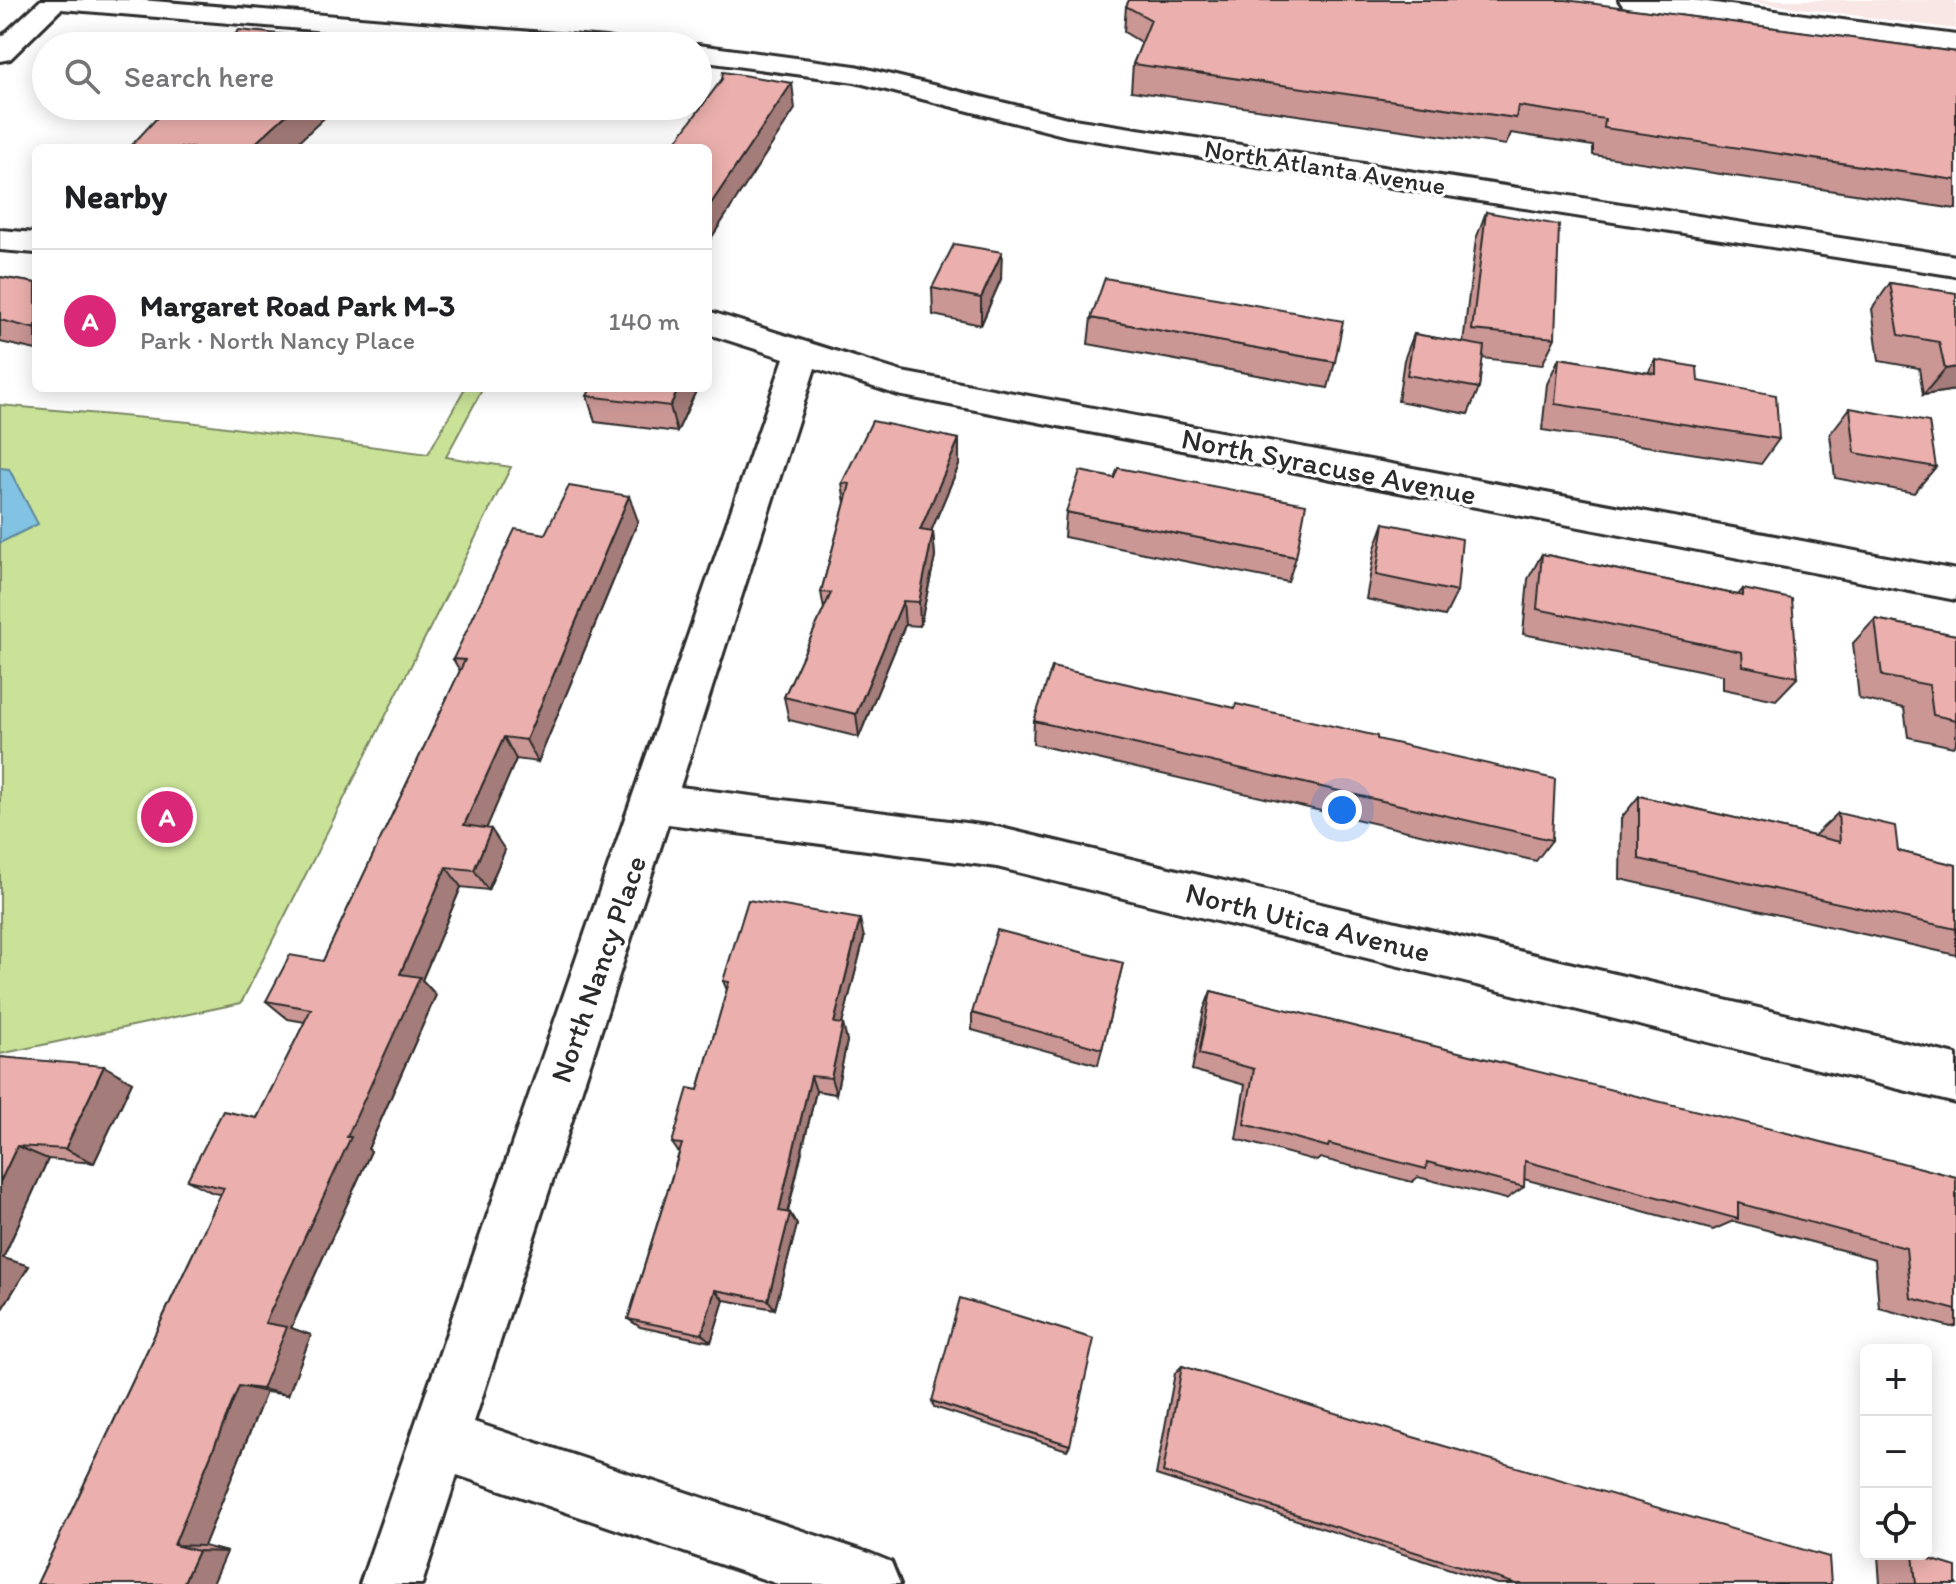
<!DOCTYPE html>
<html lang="en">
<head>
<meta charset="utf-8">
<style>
	:root { --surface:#fff; --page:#f2f2f2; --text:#202124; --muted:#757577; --line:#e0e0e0; --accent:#db2777 }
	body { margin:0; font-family:Itim,sans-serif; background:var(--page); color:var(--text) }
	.controls { position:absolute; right:24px; bottom:24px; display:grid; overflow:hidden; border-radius:12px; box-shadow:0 4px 20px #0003 }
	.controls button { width:72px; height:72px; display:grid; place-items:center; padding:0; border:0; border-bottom:2px solid var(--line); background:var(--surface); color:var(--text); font:40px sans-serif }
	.you { position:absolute; left:1342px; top:810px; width:28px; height:28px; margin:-20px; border:6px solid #fff; border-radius:50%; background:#1a73e8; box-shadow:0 0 0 12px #1a73e833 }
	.badge { display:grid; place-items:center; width:52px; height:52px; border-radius:50%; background:var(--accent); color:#fff; font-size:26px; font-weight:700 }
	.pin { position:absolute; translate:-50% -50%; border:4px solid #fff; box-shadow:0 2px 8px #0006 }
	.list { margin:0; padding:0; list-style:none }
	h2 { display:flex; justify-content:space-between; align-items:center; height:104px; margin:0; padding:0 32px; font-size:34px }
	h2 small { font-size:26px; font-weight:400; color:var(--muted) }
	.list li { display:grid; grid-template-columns:52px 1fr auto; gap:24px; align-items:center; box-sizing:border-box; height:144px; padding:0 32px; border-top:2px solid var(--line) }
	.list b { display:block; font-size:30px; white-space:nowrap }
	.list p { margin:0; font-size:26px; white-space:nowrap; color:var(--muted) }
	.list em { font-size:26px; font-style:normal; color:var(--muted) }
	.icon { flex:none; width:44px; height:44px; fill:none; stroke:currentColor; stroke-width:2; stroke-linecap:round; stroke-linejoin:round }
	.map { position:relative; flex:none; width:1956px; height:1584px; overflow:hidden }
	.search { position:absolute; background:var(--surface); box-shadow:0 4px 20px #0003; left:32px; top:32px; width:680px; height:88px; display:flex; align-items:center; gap:20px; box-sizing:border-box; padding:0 28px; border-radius:44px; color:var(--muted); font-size:30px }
	.panel { position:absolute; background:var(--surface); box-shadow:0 4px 20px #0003; left:32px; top:144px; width:680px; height:248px; border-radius:12px }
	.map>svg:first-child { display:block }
	.built { fill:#f9e7e6 }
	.green { fill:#c9e298; stroke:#7a8662; stroke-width:2 }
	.water { fill:#82c3e3; stroke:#5f8699; stroke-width:2 }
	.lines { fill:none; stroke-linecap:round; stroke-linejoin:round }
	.minor-casing { stroke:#2b2b2b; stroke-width:6 }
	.minor { fill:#fff; fill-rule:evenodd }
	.wall { fill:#ca9795; stroke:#2b2b2b; stroke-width:2 }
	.shaded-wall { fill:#a47b79; stroke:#2b2b2b; stroke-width:2 }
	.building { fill:#ebb0ad; stroke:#2b2b2b; stroke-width:2 }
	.labels { text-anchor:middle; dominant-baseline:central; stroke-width:7; stroke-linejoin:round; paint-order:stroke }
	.far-street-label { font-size:26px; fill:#2b2b2b; stroke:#fff }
	.street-label { font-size:30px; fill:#2b2b2b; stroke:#fff }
</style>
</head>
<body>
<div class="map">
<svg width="1956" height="1584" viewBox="0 0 1956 1584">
	<rect width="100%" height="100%" fill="#fff"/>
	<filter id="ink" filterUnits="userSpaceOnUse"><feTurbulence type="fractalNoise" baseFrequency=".0125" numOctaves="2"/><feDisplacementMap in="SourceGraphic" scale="16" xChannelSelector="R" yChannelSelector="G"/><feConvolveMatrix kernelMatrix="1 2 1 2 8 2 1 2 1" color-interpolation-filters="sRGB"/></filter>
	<g filter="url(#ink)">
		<polygon class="built" points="1738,0 1956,0 1956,29"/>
		<polygon class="green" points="465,388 483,388 446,457 511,467 241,1003 0,1054 0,405 189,422 428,454"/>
		<polygon class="water" points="0,468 9,469 38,524 0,543"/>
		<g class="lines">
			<g class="minor-casing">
				<g id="minor">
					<polygon points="41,0 141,0 606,38 616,40 620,46 505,46 61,9 10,59 0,61 0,38"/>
					<polygon points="1619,0 1692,0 1956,35 1956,51 1632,8 1623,6"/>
					<polygon points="698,45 855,66 1067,118 1956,256 1956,276 1067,136 855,82 698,61 698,46 693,46"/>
					<polygon points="0,230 36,233 36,253 0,250"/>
					<polygon points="708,311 902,372 1956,570 1956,600 898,395 815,368 680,787 997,827 1956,1055 1956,1103 997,867 668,824 474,1422 869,1553 891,1562 900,1584 778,1584 457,1475 422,1584 360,1584 784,358 708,334"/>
				</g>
			</g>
			<use href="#minor" class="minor"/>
		</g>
		<g class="wall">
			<polygon points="1126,6 1956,52 1956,209 1593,155 1593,146 1511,133 1506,145 1131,91 1133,64 1142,43 1124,32"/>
			<polygon points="1486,212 1555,338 1542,365 1482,358 1479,388 1468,414 1398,401 1404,360 1414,334 1463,343 1476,239"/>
			<polygon points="0,277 36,283 36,350 0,342"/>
			<polygon points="1001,279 981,325 933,315 932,288"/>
			<polygon points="1890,283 1956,293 1956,390 1923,395 1919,368 1879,361 1872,309"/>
			<polygon points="1091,318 1335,362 1328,388 1088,344"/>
			<polygon points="1559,358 1648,373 1656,360 1698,381 1779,439 1761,464 1542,430 1547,384"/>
			<polygon points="696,391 677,432 595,422 587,396"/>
			<polygon points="1850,408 1936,467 1914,493 1835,478 1830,434"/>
			<polygon points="959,439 959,465 931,531 933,532 935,557 920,626 905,625 859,737 789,720 784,697 824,609 821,592 845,503 842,483"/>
			<polygon points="1066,512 1296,557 1288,582 1064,537"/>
			<polygon points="638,521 538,762 516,759 486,828 505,850 488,890 461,887 422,980 436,995 368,1149 371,1151 291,1328 311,1335 288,1395 266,1392 204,1546 227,1552 37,1584 221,1194 213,1193 187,1180 257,1118 305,1022 288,1019 266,1001 323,961 460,671 453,659 545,534"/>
			<polygon points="1384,523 1457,592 1445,616 1366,599 1375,548"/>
			<polygon points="1542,554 1738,595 1743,589 1798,677 1776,700 1723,689 1723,675 1523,634 1528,579"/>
			<polygon points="1875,619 1956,635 1956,744 1953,747 1908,737 1904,708 1859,699 1853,643"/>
			<polygon points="1234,708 1377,739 1552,840 1536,861 1033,744 1034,721"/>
			<polygon points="1639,796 1814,836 1838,813 1898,851 1956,865 1956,955 1620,879 1621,818"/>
			<polygon points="864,938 842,1024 847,1041 836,1094 816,1091 788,1212 790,1213 797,1225 775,1309 724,1300 711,1342 640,1327 628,1319 679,1153 672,1143 698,1090 727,990 723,981"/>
			<polygon points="1123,963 1098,1065 972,1030 972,1013"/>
			<polygon points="1211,991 1956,1177 1956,1326 1951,1327 1879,1308 1875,1259 1733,1221 1713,1230 1524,1179 1524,1187 1506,1199 1418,1177 1412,1182 1320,1158 1317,1161 1236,1139 1245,1085 1192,1070 1204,1009"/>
			<polygon points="0,1057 132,1082 94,1163 48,1159 3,1258 29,1266 0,1312"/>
			<polygon points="1182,1366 1831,1584 1497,1584 1156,1475 1175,1373"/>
			<polygon points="932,1401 1070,1445 1067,1450 934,1407"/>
			<polygon points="1913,1554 1956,1584 1880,1584 1878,1555"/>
		</g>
		<g class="shaded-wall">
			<polygon points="792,83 795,109 708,243 708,208"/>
			<polygon points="296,106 337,106 292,148 250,148"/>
			<polygon points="1002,252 1001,279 981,325 981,298"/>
			<polygon points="1956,367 1956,390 1923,395 1945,369"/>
			<polygon points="679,388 695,388 696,391 677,432 670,406"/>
			<polygon points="959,439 959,465 921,555 920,530"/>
			<polygon points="629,496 638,521 538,762 526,740"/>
			<polygon points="933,532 935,557 920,626 919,602"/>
			<polygon points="903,601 905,625 859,737 856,714"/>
			<polygon points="504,737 516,759 479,846 464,825"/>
			<polygon points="491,829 505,850 488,890 474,870"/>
			<polygon points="446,867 461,887 422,980 436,995 368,1149 371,1151 291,1328 311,1335 288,1395 262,1389 265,1323 347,1137 400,974"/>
			<polygon points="860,919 864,938 838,1040 834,1023"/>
			<polygon points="843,1024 847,1041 836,1094 831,1078"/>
			<polygon points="104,1066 132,1082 94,1163 65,1149"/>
			<polygon points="811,1076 816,1091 785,1222 779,1211"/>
			<polygon points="17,1146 48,1159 3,1258 29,1266 0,1312 0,1182"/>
			<polygon points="790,1213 797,1225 775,1309 768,1300"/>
			<polygon points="715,1290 724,1300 711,1342 702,1334"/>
			<polygon points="239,1386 266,1392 204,1546 174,1545"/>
			<polygon points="198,1551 227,1552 213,1584 183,1584"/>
		</g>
		<g class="building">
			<polygon points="1129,0 1566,0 1956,52 1956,180 1604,128 1605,119 1518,106 1516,118 1133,64 1151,20 1126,6"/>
			<polygon points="239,30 366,43 362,46 224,46"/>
			<polygon points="723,72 792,83 708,208 708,148 671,148 722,79"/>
			<polygon points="168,106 296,106 250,148 129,148"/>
			<polygon points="1486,212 1559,225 1555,338 1472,330"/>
			<polygon points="954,244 1002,252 981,298 932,288"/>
			<polygon points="0,277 36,283 36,329 0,320"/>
			<polygon points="1105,278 1343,321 1335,362 1091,318"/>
			<polygon points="1890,283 1956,293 1956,367 1945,369 1939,342 1899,335"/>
			<polygon points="1414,334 1484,346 1479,388 1407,375"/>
			<polygon points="1559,358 1656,374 1656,360 1697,367 1698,381 1776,395 1779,439 1555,404"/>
			<polygon points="591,388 679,388 670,406 587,396"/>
			<polygon points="1850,408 1929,422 1936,467 1855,453"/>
			<polygon points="872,421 959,439 920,530 933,532 919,602 903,601 856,714 784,697 831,593 821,592 850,484 842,483"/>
			<polygon points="1118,468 1306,504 1296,557 1066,512 1080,471 1114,478"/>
			<polygon points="569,486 629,496 526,740 504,737 464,825 491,829 474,870 446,867 400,974 420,977 347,1137 351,1137 265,1323 287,1327 262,1389 239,1386 174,1545 198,1551 183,1584 37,1584 224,1188 187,1180 223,1111 257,1118 311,1009 266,1001 290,955 323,961 465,660 453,659 515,529 545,534"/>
			<polygon points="1384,523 1462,539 1457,592 1376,575"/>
			<polygon points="1542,554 1743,596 1743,589 1792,599 1798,677 1743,666 1742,652 1537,609"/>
			<polygon points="1875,619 1956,635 1956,720 1933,715 1929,685 1882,676"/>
			<polygon points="1052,667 1235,708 1236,704 1377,736 1377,739 1555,779 1552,840 1034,721"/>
			<polygon points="1639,796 1840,842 1838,813 1895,826 1898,851 1956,865 1956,929 1639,859"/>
			<polygon points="748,900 860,919 834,1023 843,1024 831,1078 811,1076 779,1211 790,1213 768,1300 715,1290 702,1334 628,1319 682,1144 672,1143 688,1088 698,1090 729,982 723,981"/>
			<polygon points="997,930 1123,963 1102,1049 972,1013"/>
			<polygon points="1211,991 1791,1134 1956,1177 1956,1310 1911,1298 1906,1248 1738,1203 1738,1219 1525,1161 1524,1187 1427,1162 1426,1169 1329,1144 1328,1147 1244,1124 1254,1069 1199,1054"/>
			<polygon points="0,1057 104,1066 65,1149 17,1146 0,1182"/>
			<polygon points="960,1298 1094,1339 1070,1445 932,1401"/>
			<polygon points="1182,1366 1413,1437 1829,1557 1831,1584 1516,1584 1163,1472"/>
			<polygon points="1913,1554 1956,1567 1956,1584 1916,1584"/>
		</g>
	</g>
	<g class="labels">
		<g class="far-street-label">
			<text transform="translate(1325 167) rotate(9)">North Atlanta Avenue</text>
		</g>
		<g class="street-label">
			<text transform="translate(1329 466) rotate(11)">North Syracuse Avenue</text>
			<text transform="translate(1308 922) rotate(14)">North Utica Avenue</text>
			<text transform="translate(598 969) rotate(-71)">North Nancy Place</text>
		</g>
	</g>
</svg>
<div class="controls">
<button>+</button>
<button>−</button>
<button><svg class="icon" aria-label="locate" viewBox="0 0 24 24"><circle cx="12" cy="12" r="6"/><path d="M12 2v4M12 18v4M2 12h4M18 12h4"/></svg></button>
</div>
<div class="you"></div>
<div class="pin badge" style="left:167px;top:817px">A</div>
<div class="search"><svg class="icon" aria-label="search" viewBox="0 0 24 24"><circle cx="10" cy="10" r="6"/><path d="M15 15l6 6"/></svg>Search here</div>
<section class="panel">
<h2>Nearby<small></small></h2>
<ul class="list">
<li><span class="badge">A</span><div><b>Margaret Road Park M-3</b><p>Park · North Nancy Place</p></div><em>140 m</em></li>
</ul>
</section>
</div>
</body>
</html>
